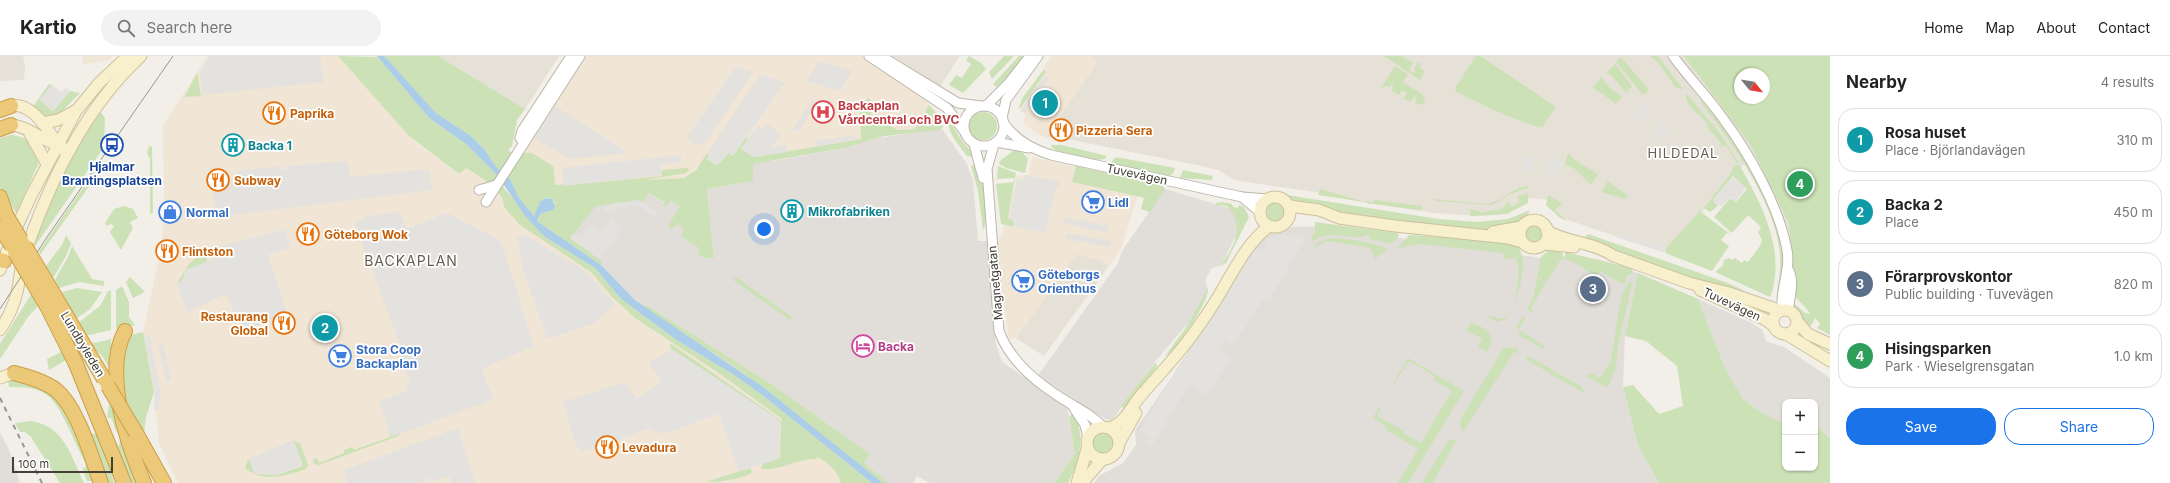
<!DOCTYPE html>
<html lang="en">
<head>
<meta charset="utf-8">
<style>
	:root { --surface:#fff; --page:#f2f2f2; --text:#222; --muted:#767676; --line:#e0e0e0; --accent:#1a73e8 }
	body { margin:0; font-family:Inter,sans-serif; background:var(--page); color:var(--text) }
	.controls { position:absolute; right:12px; bottom:12px; display:grid; overflow:hidden; border-radius:8px; box-shadow:0 1px 3px #0004 }
	.controls button { width:36px; height:36px; display:grid; place-items:center; padding:0; border:0; border-bottom:1px solid var(--line); background:var(--surface); color:var(--text); font:20px sans-serif }
	.compass { position:absolute; left:1734px; top:12px; width:36px; height:36px; border-radius:50%; background:var(--surface); box-shadow:0 1px 3px #0004; rotate:120deg }
	.scale { position:absolute; left:12px; bottom:10px; width:101px; box-sizing:border-box; padding-left:4px; border:2px solid #444037; border-top:0; font-size:11px; line-height:14px; white-space:nowrap; color:#444037; -webkit-text-stroke:3px #fff; paint-order:stroke }
	.you { position:absolute; left:764px; top:173px; width:14px; height:14px; margin:-10px; border:3px solid #fff; border-radius:50%; background:#1a73e8; box-shadow:0 0 0 6px #1a73e833 }
	.badge { display:grid; place-items:center; width:26px; height:26px; border-radius:50%; background:var(--accent); color:#fff; font-size:13px; font-weight:700 }
	.pin { position:absolute; translate:-50% -50%; border:2px solid #fff; box-shadow:0 1px 4px #0006 }
	.list { margin:0; padding:0; list-style:none }
	h2 { display:flex; justify-content:space-between; align-items:center; height:52px; margin:0; padding:0 16px; font-size:17px }
	h2 small { font-size:13px; font-weight:400; color:var(--muted) }
	.list li { display:grid; grid-template-columns:26px 1fr auto; gap:12px; align-items:center; box-sizing:border-box; height:64px; margin:0 8px 8px; padding:0 8px; border:1px solid var(--line); border-radius:16px }
	.list b { display:block; font-size:15px; white-space:nowrap }
	.list p { margin:0; font-size:13px; white-space:nowrap; color:var(--muted) }
	.list em { font-size:13px; font-style:normal; color:var(--muted) }
	.actions { display:flex; gap:8px; padding:12px 16px }
	.actions a { flex:1; padding:9px 0; border:1px solid var(--accent); border-radius:16px; text-align:center; font-size:14px; color:var(--accent) }
	.actions .main { background:var(--accent); color:#fff }
	.icon { flex:none; width:22px; height:22px; fill:none; stroke:currentColor; stroke-width:2; stroke-linecap:round; stroke-linejoin:round }
	.map { position:relative; flex:none; width:1830px; height:427px; overflow:hidden }
	header { display:flex; align-items:center; gap:24px; box-sizing:border-box; height:56px; padding:0 20px; background:var(--surface); border-bottom:1px solid var(--line) }
	header strong { font-size:19px }
	nav { display:flex; gap:22px; margin-inline-start:auto; font-size:14px }
	.search { width:280px; height:36px; background:var(--page); display:flex; align-items:center; gap:10px; box-sizing:border-box; padding:0 14px; border-radius:22px; color:var(--muted); font-size:15px }
	main { display:flex }
	aside { flex:1; background:var(--surface) }
	.map>svg:first-child { display:block }
	.residential { fill:#e5e1d6; fill-rule:evenodd }
	.commercial { fill:#f1e6d5 }
	.industrial { fill:#e1ded9 }
	.green { fill:#cce1b5; fill-rule:evenodd }
	.parking { fill:#e3e2df }
	.water { fill:#abcde7 }
	.lines { fill:none; stroke-linecap:round; stroke-linejoin:round }
	.tertiary-casing { stroke:#bcb7ab; stroke-width:11 }
	.secondary-casing { stroke:#ccc19d; stroke-width:13 }
	.motorway-casing { stroke:#ca9f49; stroke-width:16 }
	.tertiary { stroke:#fff; stroke-width:9 }
	.secondary { stroke:#f8efcc; stroke-width:11 }
	.motorway { stroke:#ecc978; stroke-width:14 }
	.tram { stroke:#969696; stroke-width:1 }
	.rail { stroke:#969696; stroke-width:2; stroke-dasharray:5 5; stroke-linecap:butt }
	.motorway-bridge-casing { stroke:#ca9f49; stroke-width:16; stroke-linecap:butt }
	.motorway-bridge { stroke:#ecc978; stroke-width:14 }
	.labels { text-anchor:middle; dominant-baseline:central; stroke-width:3.5; stroke-linejoin:round; paint-order:stroke }
	.health-label { font-size:12px; font-weight:bold; fill:#be3a42; stroke:#fff; text-anchor:start }
	.food-label { font-size:12px; font-weight:bold; fill:#c56008; stroke:#fff; text-anchor:start }
	.culture-label { font-size:12px; font-weight:bold; fill:#0d838f; stroke:#fff; text-anchor:start }
	.transit-label { font-size:12px; font-weight:bold; fill:#164399; stroke:#fff }
	.street-label { font-size:12px; fill:#444037; stroke:#fff }
	.shop-label { font-size:12px; font-weight:bold; fill:#366cbe; stroke:#fff; text-anchor:start }
	.hotel-label { font-size:12px; font-weight:bold; fill:#b23c85; stroke:#fff; text-anchor:start }
	.neighbourhood-label { font-size:13px; letter-spacing:1px; fill:#665e50; stroke:#fff }
	.quarter-label { font-size:14px; letter-spacing:1px; fill:#665e50; stroke:#fff }
</style>
</head>
<body>
<header>
<strong>Kartio</strong>
<div class="search"><svg class="icon" aria-label="search" viewBox="0 0 24 24"><circle cx="10" cy="10" r="6"/><path d="M15 15l6 6"/></svg>Search here</div>
<nav><a>Home</a><a>Map</a><a>About</a><a>Contact</a></nav>
</header>
<main>
<div class="map">
<svg width="1830" height="427" viewBox="0 0 1830 427">
	<rect width="100%" height="100%" fill="#f2efe8"/>
	<g class="residential">
		<polygon points="0,0 23,0 25,11 24,24 0,25"/>
		<polygon points="438,0 559,0 525,53"/>
		<polygon points="893,0 960,0 940,30"/>
		<path d="M 1091,0 L 1779,0 L 1793,187 L 1784,163 L 1755,100 L 1735,115 L 1672,193 L 1662,196 L 1562,162 L 1548,144 L 1529,142 L 1500,159 L 1479,160 L 1434,157 L 1360,146 L 1321,137 L 1234,124 L 1218,114 L 1197,109 L 1072,84 L 1046,81 L 1097,6 ZM 1740,18 L 1764,18 L 1764,42 L 1740,42 Z"/>
		<polygon points="1076,198 1100,204 1109,210 1044,300 1016,282"/>
	</g>
	<g class="commercial">
		<polygon points="82,0 113,0 108,4 83,9"/>
		<polygon points="208,0 338,0 414,85 458,118 466,112 486,126 498,138 520,169 582,208 591,216 612,241 635,262 720,318 782,363 817,401 828,407 838,419 841,427 178,427 159,388 154,336 143,276 162,188 164,154 163,69"/>
		<polygon points="586,0 868,0 923,38 929,49 915,73 898,74 886,69 860,52 861,83 754,101 732,100 721,104 717,109 707,103 684,122 555,129 522,98"/>
		<polygon points="1051,0 1091,0 1098,6 1046,81 1037,78 1023,66 1026,59 1020,55 1047,15 1043,12"/>
		<polygon points="1032,101 1076,111 1072,126 1137,141 1122,191 1109,210 1100,204 1076,198 1016,282 1009,284 996,191 1007,164 1017,119 1028,119"/>
	</g>
	<g class="industrial">
		<polygon points="942,73 967,108 973,125 978,185 987,185 996,289 1002,306 1067,350 1075,398 1054,427 930,427 917,420 913,427 889,427 864,407 870,398 770,327 646,249 644,251 635,244 601,209 569,183 595,146 649,137 664,147 667,148 670,143 680,150 677,168 684,173 682,180 700,193 697,197 714,202 707,133 753,125 752,107 780,104 840,93 877,82"/>
		<polygon points="1165,133 1232,153 1239,173 1222,208 1211,213 1205,225 1208,233 1188,267 1154,307 1112,364 1107,364 1037,321 1118,207 1122,195"/>
		<polygon points="1325,170 1399,182 1511,195 1520,199 1542,202 1547,198 1571,201 1638,217 1625,280 1623,331 1638,390 1659,427 1094,427 1099,420 1123,407 1136,389 1135,374 1172,321 1255,189 1271,177 1293,171"/>
		<polygon points="1698,243 1752,267 1762,274 1766,285 1784,291 1830,322 1830,383 1815,367 1815,346 1785,346 1785,368 1762,357 1743,343 1725,312"/>
		<polygon points="0,376 10,396 20,427 0,427"/>
	</g>
	<g class="green">
		<path d="M 338,0 L 378,1 L 429,62 L 466,88 L 497,119 L 504,132 L 545,181 L 595,212 L 621,243 L 678,285 L 731,317 L 762,339 L 872,427 L 841,427 C 837,414 829,407 817,401 L 817,403 C 802,401 772,418 761,412 L 763,407 L 780,402 L 781,366 L 671,294 L 670,287 L 782,365 L 782,363 L 720,318 L 635,262 L 612,241 L 591,216 L 520,169 L 504,151 C 504,134 478,120 466,112 L 459,118 L 409,80 Z"/>
		<path d="M 384,0 L 438,0 L 525,53 L 517,64 L 512,90 L 508,94 C 514,100 524,96 532,97 L 553,110 L 555,129 L 612,125 L 662,120 L 662,114 L 687,112 L 689,113 L 686,117 L 645,124 L 684,122 L 697,113 L 707,97 L 709,99 L 707,103 L 717,109 L 729,97 L 733,100 L 746,81 L 748,83 L 741,93 L 754,101 L 861,83 L 860,52 L 851,50 L 861,50 L 868,42 L 872,45 L 871,60 L 898,74 L 915,73 L 929,49 L 939,60 L 943,71 L 940,74 L 884,80 L 844,92 L 753,108 L 753,125 L 707,133 L 714,202 L 704,202 L 697,197 L 700,193 L 681,180 L 684,173 L 677,168 L 672,173 L 668,170 L 680,150 L 671,144 L 666,151 L 663,150 L 665,147 L 649,137 L 643,146 L 637,144 L 596,150 L 570,182 L 602,205 L 601,209 L 537,165 L 540,158 L 548,156 L 554,152 L 555,147 L 550,142 C 539,141 539,152 534,160 L 519,142 L 510,123 L 496,111 L 485,94 L 471,80 L 436,57 Z"/>
		<polygon points="969,0 981,7 986,13 963,37 949,29 956,19 962,22 971,8 966,4"/>
		<polygon points="1004,0 1014,0 992,23 989,16"/>
		<polygon points="1019,0 1026,0 1001,27 997,31 993,28"/>
		<polygon points="1384,0 1402,0 1413,7 1409,14 1414,17 1416,14 1414,13 1418,6 1421,8 1419,11 1425,15 1420,24"/>
		<polygon points="1476,0 1480,0 1556,51 1543,70 1538,71 1507,60 1456,36 1455,32"/>
		<polygon points="1650,0 1658,0 1683,33 1676,32 1658,6"/>
		<path d="M 1684,0 L 1830,0 L 1830,279 L 1817,272 L 1820,268 L 1815,262 L 1813,267 L 1809,271 L 1797,254 L 1793,246 L 1805,257 L 1811,258 L 1794,239 L 1789,167 L 1750,88 ZM 1740,18 L 1764,18 L 1764,42 L 1740,42 Z"/>
		<polygon points="1621,1 1649,34 1643,39 1616,6"/>
		<polygon points="1615,8 1632,30 1626,37 1611,19 1606,17"/>
		<polygon points="1395,10 1408,18 1403,26 1423,39 1425,45 1423,49 1415,47 1417,42 1414,41 1410,46 1404,43 1407,37 1402,34 1399,39 1392,35 1393,29 1391,28 1390,31 1388,30 1381,32 1378,37"/>
		<polygon points="1044,13 1046,16 1020,53 1019,51 1023,41"/>
		<polygon points="197,17 201,40 186,41 185,40"/>
		<polygon points="1602,21 1607,29 1622,41 1616,48 1593,31"/>
		<polygon points="49,28 52,29 40,44 53,55 70,35 80,37 57,60 43,61 34,52 34,49"/>
		<path d="M 1687,38 L 1721,79 L 1738,106 L 1731,109 L 1736,106 L 1726,89 L 1720,91 L 1721,87 L 1707,71 L 1708,68 C 1701,59 1690,54 1686,42 Z"/>
		<path d="M 1699,44 C 1704,46 1711,56 1715,61 C 1742,95 1775,150 1783,192 C 1785,208 1782,223 1778,237 L 1777,236 C 1779,224 1781,211 1780,199 C 1777,149 1730,83 1699,44 Z"/>
		<polygon points="99,54 105,62 104,84 107,87 35,190 33,186 74,95"/>
		<circle cx="983" cy="70" r="14"/>
		<path d="M 949,64 L 962,85 L 971,95 L 975,102 L 967,100 C 961,92 945,74 949,64 Z"/>
		<path d="M 11,79 C 28,80 40,92 38,109 L 16,157 L 0,131 L 0,82 Z"/>
		<polygon points="1051,89 1062,89 1107,100 1105,103 1095,104 1057,95 1052,92"/>
		<polygon points="149,90 152,91 153,157 150,158 150,103 147,97"/>
		<polygon points="1015,94 1022,96 1028,103 1025,117 1006,112 999,108 1001,104"/>
		<polygon points="1568,97 1576,105 1598,118 1591,129 1575,113 1565,108"/>
		<path d="M 1116,101 L 1175,112 C 1175,116 1171,120 1167,120 L 1113,108 L 1112,105 Z"/>
		<path d="M 978,107 C 981,120 991,164 983,174 L 978,135 L 971,110 Z"/>
		<path d="M 1739,108 C 1758,143 1779,179 1775,220 C 1774,227 1773,235 1770,241 L 1715,216 L 1723,209 L 1724,204 L 1729,202 L 1733,204 L 1735,202 L 1742,207 L 1744,204 L 1748,206 L 1760,190 L 1762,184 L 1758,176 L 1761,171 L 1748,159 L 1732,177 L 1714,161 L 1730,142 L 1736,146 L 1747,133 L 1733,120 L 1713,144 L 1718,150 L 1710,156 L 1704,152 L 1732,116 L 1732,112 Z"/>
		<polygon points="998,110 1016,117 1008,162 1014,165 1013,171 1047,179 1001,168 996,128 1014,126 1014,122 997,123"/>
		<polygon points="1076,110 1163,130 1165,133 1150,156 1141,153 1144,142 1072,126"/>
		<polygon points="96,113 100,115 40,199 39,195"/>
		<polygon points="1183,114 1213,120 1212,124 1180,122"/>
		<polygon points="1608,125 1628,140 1626,143 1601,136"/>
		<path d="M 1529,130 L 1528,132 L 1510,138 L 1492,149 L 1437,145 L 1431,143 L 1487,148 C 1502,146 1512,131 1529,130 Z"/>
		<polygon points="1320,133 1365,146 1318,139"/>
		<polygon points="1528,137 1528,147 1507,158 1470,160 1471,153 1483,157 1493,154 1495,155 1503,152 1508,146 1511,151 1519,147 1518,140"/>
		<polygon points="1287,139 1438,163 1477,166 1508,163 1530,154 1526,162 1518,168 1493,174 1481,174 1413,168 1344,157 1290,145 1286,142"/>
		<polygon points="1548,139 1562,147 1555,154 1568,166 1559,161 1546,149"/>
		<polygon points="1374,144 1422,150 1422,152 1420,154 1367,147 1367,145 1373,147"/>
		<path d="M 1222,146 L 1232,148 L 1233,151 L 1238,152 L 1239,149 L 1244,151 L 1249,161 L 1226,207 L 1213,213 C 1215,212 1220,210 1223,206 C 1236,188 1244,168 1227,150 L 1216,149 L 1216,147 Z"/>
		<circle cx="1275" cy="156" r="9"/>
		<polygon points="124,150 133,153 138,162 130,166 133,172 121,194 110,176 114,170 111,168 107,170 105,167 114,153"/>
		<polygon points="1700,155 1731,179 1727,177 1721,184 1729,190 1712,215 1665,197 1667,191"/>
		<path d="M 1315,166 L 1397,177 L 1399,179 L 1392,188 L 1370,183 L 1368,179 C 1364,179 1363,181 1359,181 C 1342,181 1329,175 1313,185 L 1311,183 L 1315,176 Z"/>
		<circle cx="1533" cy="178" r="9"/>
		<polygon points="1588,178 1728,227 1757,241 1667,215 1584,182"/>
		<polygon points="66,179 71,187 66,200 53,222 46,210 62,189"/>
		<path d="M 1409,179 L 1504,185 L 1518,190 C 1530,209 1517,246 1506,263 L 1498,266 L 1488,261 L 1489,260 L 1503,263 C 1516,256 1523,213 1515,201 L 1505,204 L 1503,197 L 1420,188 L 1407,190 L 1396,194 Z"/>
		<path d="M 1329,182 C 1340,182 1381,186 1387,194 L 1375,203 L 1371,193 L 1366,191 L 1326,185 L 1312,193 L 1317,187 Z"/>
		<polygon points="72,190 92,223 104,225 104,230 79,226 59,232 55,224 68,201"/>
		<polygon points="1549,194 1561,195 1565,204 1561,203 1547,226 1537,221 1541,201"/>
		<polygon points="204,195 207,198 207,206 186,214 182,225 177,227 189,208"/>
		<polygon points="1565,196 1624,210 1632,213 1633,217 1626,220 1624,229 1600,215 1597,221 1577,208 1566,204"/>
		<polygon points="1638,217 1698,243 1725,312 1743,343 1762,357 1785,368 1785,412 1815,412 1815,367 1830,383 1830,427 1659,427 1638,390 1623,331 1633,329 1659,358 1683,350 1677,310 1646,285 1625,280"/>
		<polygon points="130,221 145,236 133,242 126,226"/>
		<polygon points="736,221 792,261 790,264 733,224"/>
		<polygon points="1537,222 1546,227 1531,252 1533,255 1532,256 1527,253 1533,242"/>
		<path d="M 1631,225 L 1632,228 L 1618,290 L 1616,313 L 1608,330 L 1605,331 L 1588,321 L 1587,319 L 1591,317 L 1600,322 C 1603,317 1608,312 1610,306 C 1616,291 1617,232 1631,225 Z"/>
		<polygon points="122,230 129,246 129,261 135,269 116,273 116,234"/>
		<polygon points="77,232 102,236 90,253 76,263 62,236"/>
		<path d="M 1208,232 C 1210,244 1176,296 1165,300 L 1185,273 Z"/>
		<polygon points="108,235 111,235 111,274 85,280 78,267 100,250"/>
		<polygon points="32,237 39,249 28,261 0,303 0,288"/>
		<polygon points="646,249 770,327 870,398 864,407 889,427 883,427 742,316 644,251"/>
		<polygon points="1523,260 1525,262 1519,274 1545,290 1543,293 1520,280 1517,270"/>
		<path d="M 1469,267 C 1487,270 1497,279 1487,296 L 1478,291 L 1482,283 L 1466,274 L 1470,271 Z"/>
		<polygon points="143,276 154,336 146,361 144,378 121,338 120,302 130,279"/>
		<polygon points="111,283 112,317 103,301 90,288"/>
		<polygon points="1509,291 1516,292 1519,297 1514,296 1463,376 1460,371 1460,364 1500,298 1503,293"/>
		<polygon points="63,295 68,303 49,314 47,303"/>
		<polygon points="1528,300 1582,331 1584,337 1527,304 1525,307"/>
		<polygon points="1408,302 1464,335 1408,427 1398,427 1418,393 1385,373 1386,370 1373,362 1379,351 1381,352 1377,360 1404,375 1403,377 1421,387 1452,335 1434,324 1436,321 1409,305 1385,342"/>
		<polygon points="1155,307 1157,309 1156,312 1124,352 1121,350"/>
		<path d="M 18,324 L 27,324 L 58,342 L 72,363 L 94,421 L 92,425 L 87,425 L 82,411 L 85,413 L 86,408 C 80,397 75,386 70,375 C 54,342 49,330 9,331 L 8,325 Z"/>
		<polygon points="110,346 118,360 141,427 129,427 117,397 120,385 119,378 115,373 112,363 107,361"/>
		<polygon points="77,353 82,357 92,378 99,377 114,427 106,427"/>
		<path d="M 1073,358 C 1087,377 1079,408 1068,427 L 1054,427 L 1075,398 L 1069,360 Z"/>
		<path d="M 30,365 C 64,369 71,400 84,427 L 60,427 L 31,381 L 25,376 L 20,376 L 15,367 Z"/>
		<polygon points="398,374 400,378 398,380 319,409 314,408 313,403 317,402 319,407 344,397 344,394 352,391 354,394 390,381 389,377"/>
		<circle cx="1103" cy="387" r="10"/>
		<polygon points="1451,383 1456,384 1433,427 1422,427 1446,388"/>
		<path d="M 294,385 L 300,387 L 308,409 L 306,413 C 285,420 263,427 245,412 L 248,403 L 256,418 L 277,419 L 303,410 Z"/>
		<path d="M 750,412 L 752,416 C 745,423 714,427 706,426 Z"/>
	</g>
	<g class="parking">
		<polygon points="210,0 320,0 324,26 202,39 200,16"/>
		<polygon points="819,5 852,15 840,35 807,25"/>
		<polygon points="735,11 753,16 704,88 696,89 686,83"/>
		<polygon points="761,18 785,27 733,100 729,97 717,109 707,103 710,99 707,97"/>
		<polygon points="1045,19 1049,22 1025,58 1021,54"/>
		<polygon points="52,29 61,36 66,31 70,35 53,55 39,44"/>
		<polygon points="812,45 818,45 799,75 792,74"/>
		<polygon points="1644,45 1653,54 1641,66 1633,58"/>
		<polygon points="555,50 627,96 627,97 569,103 534,82"/>
		<polygon points="1663,65 1671,73 1659,85 1651,77"/>
		<polygon points="766,67 781,78 771,92 787,89 788,96 754,101 741,93 758,69 763,73"/>
		<polygon points="855,79 856,83 817,90 816,85"/>
		<polygon points="681,99 681,106 661,108 662,119 564,130 562,112"/>
		<polygon points="1523,100 1534,101 1533,116 1518,115 1519,111 1522,111"/>
		<polygon points="1547,103 1563,104 1560,118 1546,117"/>
		<polygon points="348,105 350,121 407,115 429,114 432,134 216,161 212,129 234,126 233,121 238,115 279,110 280,114 287,113 287,110"/>
		<polygon points="1025,119 1060,126 1059,131 1056,131 1045,177 1014,170 1015,164 1009,163 1017,123 1023,124"/>
		<polygon points="1733,121 1746,132 1735,146 1730,141 1721,151 1713,144"/>
		<polygon points="640,145 658,156 656,161 638,150 616,152 616,155 604,156 604,151 610,150 610,148"/>
		<polygon points="399,156 407,173 447,157 498,183 503,191 534,290 481,313 493,342 484,347 391,381 379,345 407,335 405,328 410,326 398,296 402,294 355,168 367,160"/>
		<polygon points="1064,161 1109,170 1108,177 1063,167"/>
		<polygon points="612,163 623,171 600,204 570,182 573,178 581,183 591,169 602,177"/>
		<polygon points="285,173 290,192 268,199 287,258 243,275 226,238 187,256 177,227 183,224 186,214 216,202 219,198 217,191"/>
		<polygon points="1067,177 1111,185 1110,191 1066,183"/>
		<polygon points="1619,177 1666,191 1664,196 1618,182"/>
		<polygon points="525,179 584,214 615,248 595,267 547,283 522,209 517,180"/>
		<polygon points="1291,179 1305,183 1269,244 1264,242 1233,289 1224,284 1218,293 1231,301 1208,339 1189,329 1151,391 1146,387 1149,380 1139,375 1246,205 1255,192 1260,195 1267,189 1266,182"/>
		<polygon points="144,280 150,280 157,318 161,337 158,355 154,354 155,337"/>
		<polygon points="163,288 171,324 167,326 158,289"/>
		<polygon points="672,293 781,365 779,403 738,415 719,358 663,378 649,372 601,391 581,396 575,386 563,346 622,327 626,328 637,343 662,325 649,307"/>
		<polygon points="458,372 475,427 452,427 449,420 432,426 430,422 417,427 348,427 344,414"/>
		<polygon points="293,384 303,409 277,419 254,417 249,403"/>
	</g>
	<polygon class="water" points="377,0 384,0 387,3 436,57 471,80 485,94 496,111 510,123 519,142 534,160 540,146 546,142 552,143 555,150 553,154 540,158 537,165 601,209 635,244 763,331 883,427 872,427 762,339 731,317 678,285 621,243 595,212 545,181 525,160 497,119 466,88 429,62"/>
	<g class="lines">
		<g class="tertiary-casing">
			<g id="tertiary">
				<polyline points="869,0 947,52 964,75"/>
				<polyline points="881,0 958,47 981,50"/>
				<path d="M 1673,0 C 1688,21 1707,40 1722,61 C 1749,97 1779,150 1787,194 C 1791,214 1780,232 1782,253"/>
				<circle cx="984" cy="70" r="20"/>
				<polyline points="986,50 1008,28 1030,0"/>
				<polyline points="1002,62 1006,44 1038,0"/>
				<path d="M 1003,66 C 1014,83 1032,93 1051,99 L 1242,141 L 1268,143"/>
				<polyline points="996,86 1029,92"/>
				<polyline points="524,87 520,82 522,75 571,0"/>
				<polyline points="974,88 983,122"/>
				<path d="M 994,88 L 987,113 L 999,275 C 1011,308 1042,331 1071,348 C 1083,355 1094,361 1103,371"/>
				<polyline points="479,134 496,129"/>
				<polyline points="1242,141 1260,156"/>
				<polyline points="486,146 580,0"/>
				<path d="M 1788,213 C 1795,224 1790,241 1788,254"/>
				<polyline points="1074,352 1085,369 1088,381"/>
			</g>
		</g>
		<g class="secondary-casing">
			<g id="secondary">
				<path d="M 11,50 C 32,45 52,78 59,93"/>
				<polyline points="42,67 58,64 75,55"/>
				<path d="M 11,69 C 30,70 43,87 61,89"/>
				<polyline points="30,78 47,108"/>
				<circle cx="1275" cy="156" r="15"/>
				<polyline points="1289,150 1319,154 1339,162 1395,170 1508,182 1522,186"/>
				<circle cx="1534" cy="178" r="14"/>
				<path d="M 1547,175 C 1568,187 1593,186 1614,200 L 1689,227 L 1729,237 L 1779,254"/>
				<polyline points="1493,176 1521,171"/>
				<polyline points="1544,188 1574,191"/>
				<polyline points="0,214 13,179 31,140 76,55 100,26 128,0"/>
				<polyline points="1700,234 1764,263 1774,270"/>
				<circle cx="1785" cy="266" r="12"/>
				<polyline points="1797,265 1808,278 1830,288"/>
				<path d="M 0,274 C 8,262 14,250 17,236 C 20,224 20,212 24,200 C 49,127 84,53 141,0"/>
				<polyline points="1786,278 1830,305"/>
				<polyline points="0,322 14,317"/>
				<circle cx="1103" cy="387" r="16"/>
				<path d="M 1109,372 C 1126,367 1132,348 1144,336 C 1163,314 1182,295 1198,271 C 1208,257 1218,242 1226,227 C 1239,205 1249,186 1269,170"/>
				<polyline points="1119,387 1136,357"/>
				<polyline points="1077,427 1087,393"/>
				<polyline points="1082,427 1102,404"/>
			</g>
		</g>
		<g class="motorway-casing">
			<g id="motorway">
				<polyline points="0,54 11,50"/>
				<polyline points="0,73 11,69"/>
				<polyline points="0,141 6,159"/>
				<polyline points="0,204 4,205"/>
				<path d="M 125,275 C 103,316 127,387 144,427"/>
				<polyline points="76,308 124,427"/>
				<path d="M 14,317 C 28,321 44,325 56,334 C 78,352 91,400 101,427"/>
				<polyline points="136,377 164,427"/>
			</g>
		</g>
		<use href="#tertiary" class="tertiary"/>
		<use href="#secondary" class="secondary"/>
		<use href="#motorway" class="motorway"/>
		<polyline class="tram" points="0,253 45,184 173,0"/>
		<polyline class="rail" points="0,342 42,427"/>
		<g class="motorway-bridge-casing">
			<g id="motorway-bridge">
				<polyline points="6,159 21,184"/>
				<polyline points="0,171 12,190"/>
				<polyline points="25,190 104,323"/>
				<polyline points="15,196 48,252 76,308"/>
				<polyline points="108,330 136,377"/>
			</g>
		</g>
		<use href="#motorway-bridge" class="motorway-bridge"/>
	</g>
	<defs>
		<g id="hospital-ring" transform="scale(1.15)"><circle r="9.5" fill="#fff" stroke="#e0444e" stroke-width="1.5"/><path d="M-5-5h3v3.5h4V-5h3V5h-3V1.5h-4V5h-3Z" fill="#e0444e"/></g>
		<g id="restaurant-ring" transform="scale(1.15)"><circle r="9.5" fill="#fff" stroke="#e8710a" stroke-width="1.5"/><path d="M-5-6h1v4h1v-4h1v4h1v-4h1v5L-1.5 .5V6h-2V.5L-5-1ZM5-6V6H3V1.5H1.5Q1.5-4 5-6Z" fill="#e8710a"/></g>
		<g id="bus-ring" transform="scale(1.15)"><circle r="9.5" fill="#fff" stroke="#1a4fb4" stroke-width="1.5"/><path d="M-5-6H5V4H4V6H2V4H-2V6H-4V4H-5ZM-3.5-4V0h7V-4ZM-3.5 1.2v1.5H-2V1.2ZM2 1.2v1.5H3.5V1.2Z" fill="#1a4fb4"/></g>
		<g id="building-ring" transform="scale(1.15)"><circle r="9.5" fill="#fff" stroke="#0f9aa8" stroke-width="1.5"/><path d="M-4-6H4V6H1V3H-1V6H-4ZM-2.5-4.3h1.7v1.8h-1.7ZM.8-4.3h1.7v1.8H.8ZM-2.5-1h1.7V.8h-1.7ZM.8-1h1.7V.8H.8Z" fill="#0f9aa8"/></g>
		<g id="supermarket-ring" transform="scale(1.15)"><circle r="9.5" fill="#fff" stroke="#3f7fe0" stroke-width="1.5"/><path d="M-6-5.5h2.5l.6 2H6L4.5 2H-2.5L-4.4-4H-6ZM-1.5 3.2a1.3 1.3 0 1 0 .1 0ZM3 3.2a1.3 1.3 0 1 0 .1 0Z" fill="#3f7fe0"/></g>
		<g id="shop-ring" transform="scale(1.15)"><circle r="9.5" fill="#fff" stroke="#3f7fe0" stroke-width="1.5"/><path d="M-5-2.5h2.3a2.7 3.5 0 0 1 5.4 0H5L5.5 6h-11ZM-1.5-2.5h3a1.5 2.3 0 0 0-3 0Z" fill="#3f7fe0"/></g>
		<g id="hotel-ring" transform="scale(1.15)"><circle r="9.5" fill="#fff" stroke="#d1479c" stroke-width="1.5"/><path d="M-6-4.5h1.5V1H6V5H4.5V3h-9V5H-6ZM-4 0a1.8 1.8 0 1 1 3.6 0ZM.5 0V-2.5h3Q6-2.5 6 0Z" fill="#d1479c"/></g>
	</defs>
	<g fill-rule="evenodd">
		<use href="#hospital-ring" x="823" y="56"/>
		<use href="#restaurant-ring" x="274" y="57"/>
		<use href="#restaurant-ring" x="1061" y="74"/>
		<use href="#bus-ring" x="112" y="89"/>
		<use href="#building-ring" x="233" y="89"/>
		<use href="#restaurant-ring" x="218" y="124"/>
		<use href="#supermarket-ring" x="1093" y="146"/>
		<use href="#building-ring" x="792" y="155"/>
		<use href="#shop-ring" x="170" y="156"/>
		<use href="#restaurant-ring" x="308" y="178"/>
		<use href="#restaurant-ring" x="167" y="195"/>
		<use href="#supermarket-ring" x="1023" y="225"/>
		<use href="#restaurant-ring" x="284" y="267"/>
		<use href="#hotel-ring" x="863" y="290"/>
		<use href="#supermarket-ring" x="340" y="300"/>
		<use href="#restaurant-ring" x="607" y="391"/>
	</g>
	<g class="labels">
		<g class="health-label">
			<text x="838" y="49">Backaplan<tspan x="838" dy="14">Vårdcentral och BVC</tspan></text>
		</g>
		<g class="food-label">
			<text x="290" y="57">Paprika</text>
			<text x="1076" y="74">Pizzeria Sera</text>
			<text x="234" y="124">Subway</text>
			<text x="324" y="178">Göteborg Wok</text>
			<text x="182" y="195">Flintston</text>
			<text x="268" y="260" text-anchor="end">Restaurang<tspan x="268" dy="14">Global</tspan></text>
			<text x="622" y="391">Levadura</text>
		</g>
		<g class="culture-label">
			<text x="248" y="89">Backa 1</text>
			<text x="808" y="155">Mikrofabriken</text>
		</g>
		<g class="transit-label">
			<text x="112" y="110">Hjalmar<tspan x="112" dy="14">Brantingsplatsen</tspan></text>
		</g>
		<g class="street-label">
			<text transform="translate(1137 118) rotate(12)">Tuvevägen</text>
			<text transform="translate(995 227) rotate(-95)">Magnetgatan</text>
			<text transform="translate(1732 248) rotate(25)">Tuvevägen</text>
			<text transform="translate(83 288) rotate(59)">Lundbyleden</text>
		</g>
		<g class="shop-label">
			<text x="1108" y="146">Lidl</text>
			<text x="186" y="156">Normal</text>
			<text x="1038" y="218">Göteborgs<tspan x="1038" dy="14">Orienthus</tspan></text>
			<text x="356" y="293">Stora Coop<tspan x="356" dy="14">Backaplan</tspan></text>
		</g>
		<g class="hotel-label">
			<text x="878" y="290">Backa</text>
		</g>
		<g class="neighbourhood-label">
			<text x="1683" y="97">HILDEDAL</text>
		</g>
		<g class="quarter-label">
			<text x="411" y="204">BACKAPLAN</text>
		</g>
	</g>
</svg>
<div class="controls">
<button>+</button>
<button>−</button>
</div>
<svg class="compass" viewBox="-18 -18 36 36"><path d="M0-13l5 13h-10z" fill="#e53935"/><path d="M0 13l5-13h-10z" fill="#767676"/></svg>
<div class="scale">100 m</div>
<div class="you"></div>
<div class="pin badge" style="left:1045px;top:47px;background:#0f9aa8">1</div>
<div class="pin badge" style="left:325px;top:272px;background:#0f9aa8">2</div>
<div class="pin badge" style="left:1593px;top:233px;background:#5c6f8a">3</div>
<div class="pin badge" style="left:1800px;top:128px;background:#2e9e5b">4</div>
</div>
<aside>
<h2>Nearby<small>4 results</small></h2>
<ul class="list">
<li><span class="badge" style="background:#0f9aa8">1</span><div><b>Rosa huset</b><p>Place · Björlandavägen</p></div><em>310 m</em></li>
<li><span class="badge" style="background:#0f9aa8">2</span><div><b>Backa 2</b><p>Place</p></div><em>450 m</em></li>
<li><span class="badge" style="background:#5c6f8a">3</span><div><b>Förarprovskontor</b><p>Public building · Tuvevägen</p></div><em>820 m</em></li>
<li><span class="badge" style="background:#2e9e5b">4</span><div><b>Hisingsparken</b><p>Park · Wieselgrensgatan</p></div><em>1.0 km</em></li>
</ul>
<div class="actions"><a class="main">Save</a><a>Share</a></div>
</aside>
</main>
</body>
</html>
